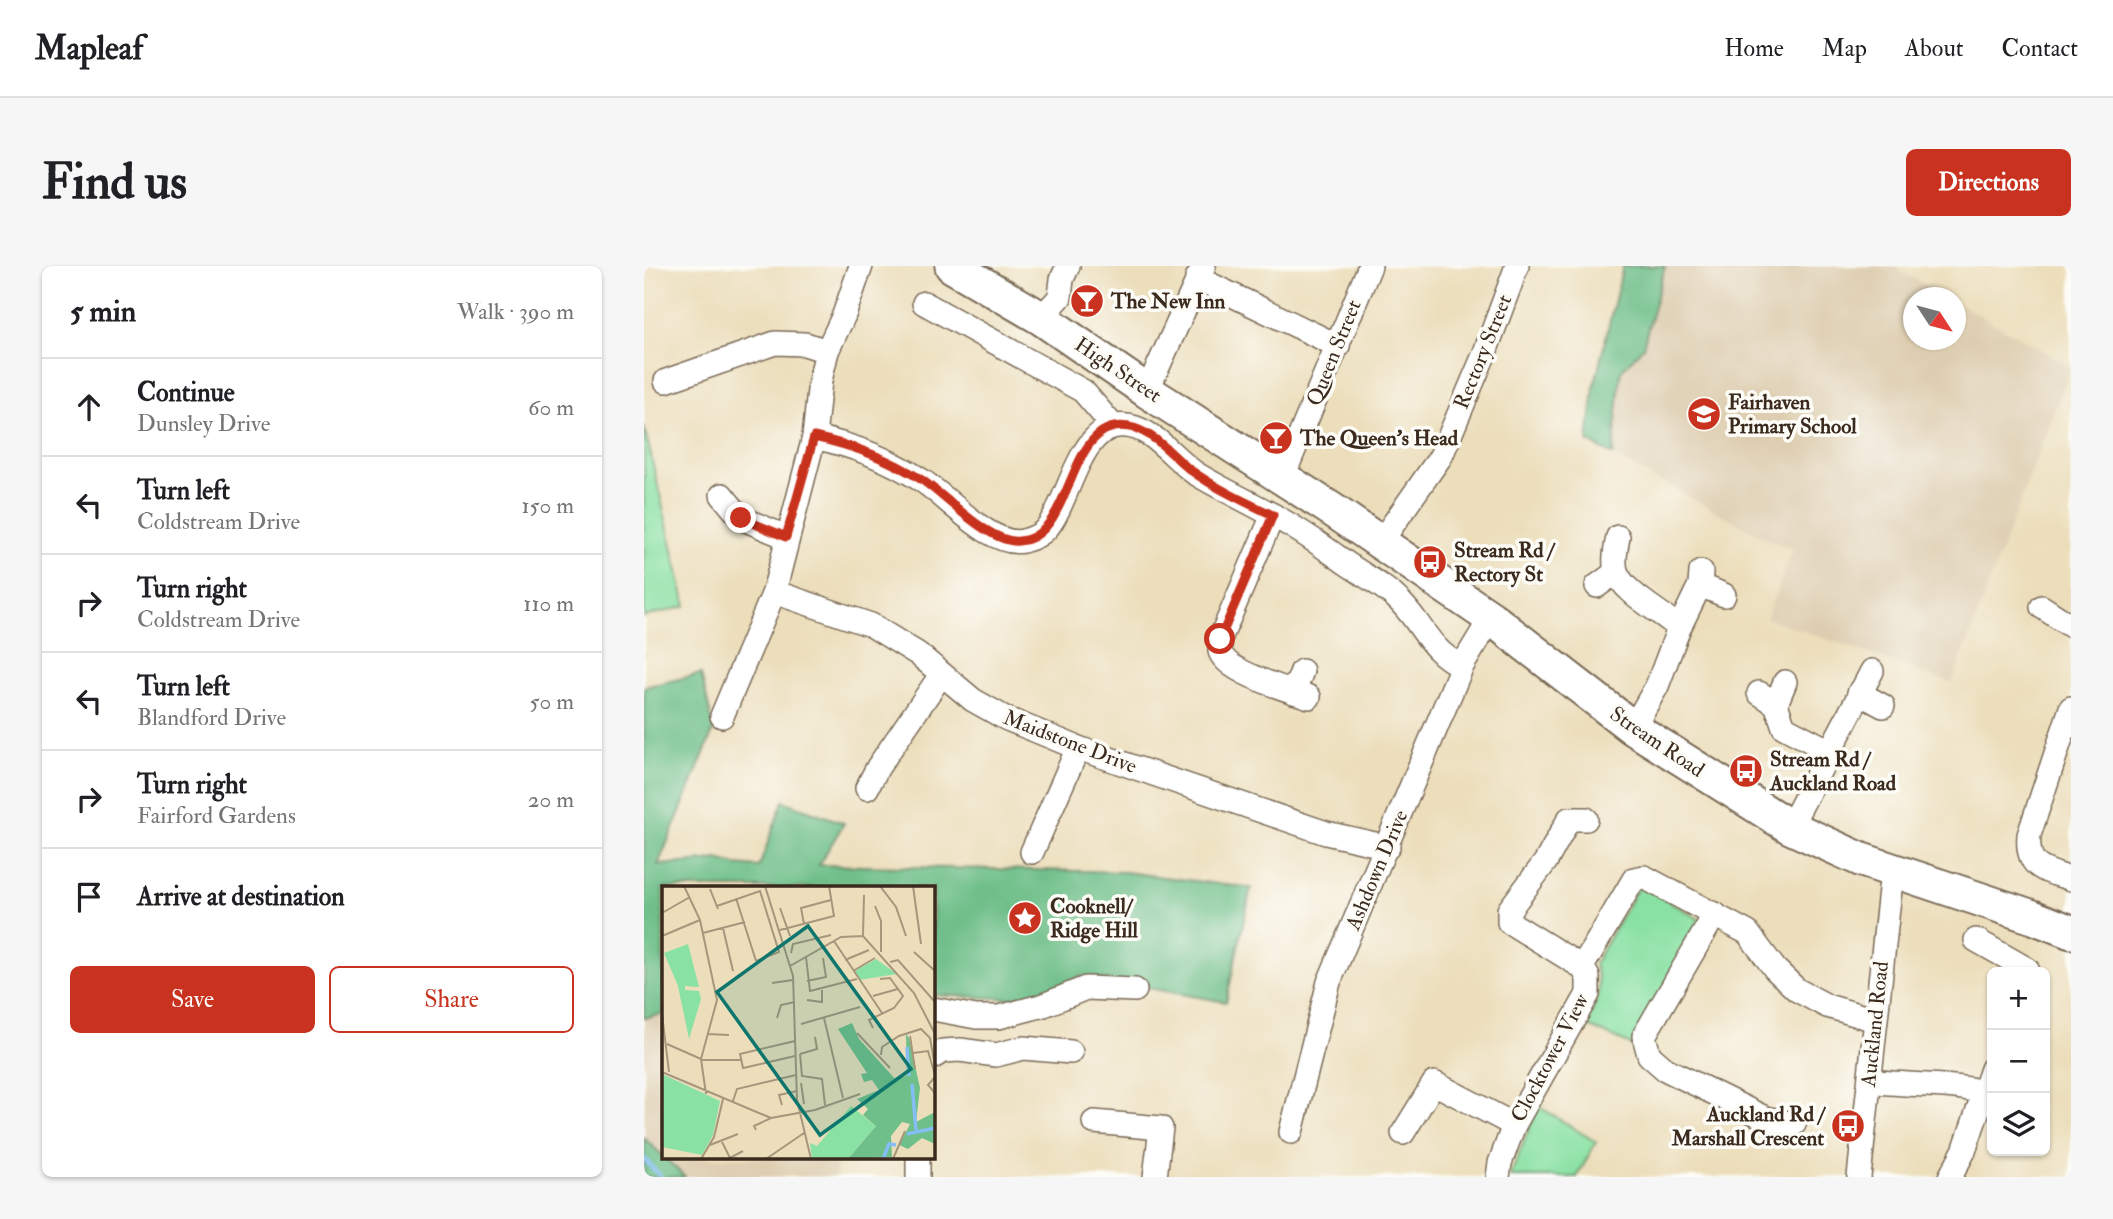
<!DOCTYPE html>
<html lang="en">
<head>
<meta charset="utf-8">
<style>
	:root { --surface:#fff; --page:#f6f6f6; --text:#202124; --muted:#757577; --line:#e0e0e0; --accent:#c8321e }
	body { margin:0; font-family:"IM FELL Double Pica",serif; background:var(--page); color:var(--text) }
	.controls { position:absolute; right:21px; bottom:21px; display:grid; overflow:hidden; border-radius:10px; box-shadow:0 2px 5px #0004 }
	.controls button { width:63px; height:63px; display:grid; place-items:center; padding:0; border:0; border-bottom:2px solid var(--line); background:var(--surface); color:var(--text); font:35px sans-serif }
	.compass { position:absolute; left:1259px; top:21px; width:63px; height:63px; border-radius:50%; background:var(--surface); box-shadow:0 2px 5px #0004; rotate:126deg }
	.stop { position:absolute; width:21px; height:21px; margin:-16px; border:5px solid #c8321e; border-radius:50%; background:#fff }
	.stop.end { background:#c8321e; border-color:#fff; box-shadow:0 2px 7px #0008 }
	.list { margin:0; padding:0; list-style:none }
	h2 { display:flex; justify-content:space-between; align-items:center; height:91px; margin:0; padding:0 28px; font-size:30px }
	h2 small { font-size:23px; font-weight:400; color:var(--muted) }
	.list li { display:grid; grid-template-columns:46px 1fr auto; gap:21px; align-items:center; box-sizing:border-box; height:98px; padding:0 28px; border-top:2px solid var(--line) }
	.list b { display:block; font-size:26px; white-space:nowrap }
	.list p { margin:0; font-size:23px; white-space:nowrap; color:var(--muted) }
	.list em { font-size:23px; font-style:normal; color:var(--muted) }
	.actions { display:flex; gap:14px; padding:21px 28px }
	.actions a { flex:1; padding:16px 0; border:2px solid var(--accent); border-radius:10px; text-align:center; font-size:24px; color:var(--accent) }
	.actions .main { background:var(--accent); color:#fff }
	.icon { flex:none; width:38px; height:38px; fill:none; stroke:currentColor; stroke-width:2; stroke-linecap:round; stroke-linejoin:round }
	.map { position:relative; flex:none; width:1427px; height:911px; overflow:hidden; border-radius:10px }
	header { display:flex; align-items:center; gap:42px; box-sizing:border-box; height:98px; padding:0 35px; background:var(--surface); border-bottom:2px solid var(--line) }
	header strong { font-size:33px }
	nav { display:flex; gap:38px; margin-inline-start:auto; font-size:24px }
	.intro { display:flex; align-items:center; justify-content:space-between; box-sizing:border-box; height:168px; padding:0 42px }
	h1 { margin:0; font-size:49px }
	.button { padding:18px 32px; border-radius:10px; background:var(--accent); color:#fff; font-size:24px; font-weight:700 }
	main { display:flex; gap:42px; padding:0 42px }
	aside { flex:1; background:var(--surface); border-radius:10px; box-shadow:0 2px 5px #0004 }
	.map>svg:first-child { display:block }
	.built { fill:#deceb1 }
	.green { fill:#8ae1a4; stroke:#628661; stroke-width:2 }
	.forest { fill:#6fbf8a; stroke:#557454; stroke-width:2 }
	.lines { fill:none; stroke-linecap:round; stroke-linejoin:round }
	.stream { stroke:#85bdf5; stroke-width:4.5 }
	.minor-casing { stroke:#796955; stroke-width:26 }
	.highway-casing { stroke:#796955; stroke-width:37 }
	.minor { stroke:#fff; stroke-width:23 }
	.highway { stroke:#fff; stroke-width:33 }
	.route { stroke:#c8321e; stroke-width:9 }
	.labels { text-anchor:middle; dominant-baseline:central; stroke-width:7; stroke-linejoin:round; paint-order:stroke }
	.poi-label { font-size:21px; font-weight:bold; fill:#3b2a1e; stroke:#fdfcf7; text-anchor:start }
	.street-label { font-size:21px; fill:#3b2a1e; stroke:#fdfcf7 }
	.inset-river { fill:none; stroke:#85bdf5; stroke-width:3.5 }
	.inset-road { fill:none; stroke:#a5967c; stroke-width:2 }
	.view { fill:#0f766e; fill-opacity:0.15; stroke:#0f766e; stroke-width:3.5 }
	.inset-edge { fill:none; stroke:#3b2a1e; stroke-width:3.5 }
</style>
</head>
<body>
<header>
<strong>Mapleaf</strong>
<nav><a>Home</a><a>Map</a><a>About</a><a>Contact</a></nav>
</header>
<div class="intro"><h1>Find us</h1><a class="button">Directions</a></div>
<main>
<aside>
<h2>5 min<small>Walk · 390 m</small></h2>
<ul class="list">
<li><svg class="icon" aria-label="ahead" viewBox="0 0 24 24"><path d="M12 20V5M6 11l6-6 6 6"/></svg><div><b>Continue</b><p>Dunsley Drive</p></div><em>60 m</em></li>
<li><svg class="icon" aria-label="left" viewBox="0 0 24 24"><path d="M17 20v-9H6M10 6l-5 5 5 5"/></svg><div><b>Turn left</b><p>Coldstream Drive</p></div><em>150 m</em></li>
<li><svg class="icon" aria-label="right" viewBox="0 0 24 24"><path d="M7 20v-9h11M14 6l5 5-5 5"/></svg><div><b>Turn right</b><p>Coldstream Drive</p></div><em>110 m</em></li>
<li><svg class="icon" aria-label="left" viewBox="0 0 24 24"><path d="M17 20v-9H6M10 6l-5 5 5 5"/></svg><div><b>Turn left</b><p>Blandford Drive</p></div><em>50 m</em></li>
<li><svg class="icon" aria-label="right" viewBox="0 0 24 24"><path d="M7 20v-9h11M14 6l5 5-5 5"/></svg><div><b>Turn right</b><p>Fairford Gardens</p></div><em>20 m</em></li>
<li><svg class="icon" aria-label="arrive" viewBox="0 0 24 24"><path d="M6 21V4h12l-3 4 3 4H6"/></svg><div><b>Arrive at destination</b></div></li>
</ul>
<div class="actions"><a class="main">Save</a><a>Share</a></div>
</aside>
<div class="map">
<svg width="1427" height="911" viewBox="0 0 1427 911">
	<rect width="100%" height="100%" fill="#fdfcf7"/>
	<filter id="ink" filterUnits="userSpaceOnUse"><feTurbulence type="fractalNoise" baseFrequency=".0143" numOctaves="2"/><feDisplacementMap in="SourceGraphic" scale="14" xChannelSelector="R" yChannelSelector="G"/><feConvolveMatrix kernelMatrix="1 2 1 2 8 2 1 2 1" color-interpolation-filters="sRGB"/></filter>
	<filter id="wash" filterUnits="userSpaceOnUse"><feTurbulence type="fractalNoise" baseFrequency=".00686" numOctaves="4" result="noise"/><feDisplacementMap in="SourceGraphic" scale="28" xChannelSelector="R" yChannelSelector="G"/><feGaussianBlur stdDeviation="1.57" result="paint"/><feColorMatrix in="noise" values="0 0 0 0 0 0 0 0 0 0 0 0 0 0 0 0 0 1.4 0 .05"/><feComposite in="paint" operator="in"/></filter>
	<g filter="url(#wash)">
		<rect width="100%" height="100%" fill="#ecdebb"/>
		<g class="built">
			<polygon points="979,0 1255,0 1254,4 1304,31 1269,32 1269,74 1311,74 1312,36 1427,100 1308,417 1122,352 1149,283 1123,273 944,176 950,121"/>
			<polygon points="19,748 19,891 0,872 0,752"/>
			<polygon points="20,892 198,892 192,903 191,911 41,911"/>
		</g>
		<g class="green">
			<polygon points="0,160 42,340 0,351"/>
			<path d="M 996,618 L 1055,653 L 993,782 L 942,759 C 954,734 959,725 950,698 Z"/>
			<polygon points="894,840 952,876 933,911 866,911"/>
		</g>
		<g class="forest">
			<polygon points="979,0 1021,0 999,81 977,105 969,189 944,176 950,121"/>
			<polygon points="57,408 70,463 14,599 74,594 92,599 115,601 139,535 200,557 175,599 481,606 607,622 582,736 437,710 374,733 289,729 289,622 19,622 19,748 0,752 0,421"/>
			<polygon points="0,872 41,911 0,911"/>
		</g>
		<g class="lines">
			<polyline class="stream" points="0,893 17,911"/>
		</g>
	</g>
	<g filter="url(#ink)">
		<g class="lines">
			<g class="minor-casing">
				<g id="minor">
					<polyline points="553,12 694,80"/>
					<polyline points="280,37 439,125 469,160"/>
					<polyline points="397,52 416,31 418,13 424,0"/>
					<polyline points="22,115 131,77 161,78 183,85"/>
					<polyline points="503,125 560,0"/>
					<path d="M 170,171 C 207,179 245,193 277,214 C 303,230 347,282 379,275 C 387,273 397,269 402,263 C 428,234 436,144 492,162 C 515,170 532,194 551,207 C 577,223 604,235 630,250 C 657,264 681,282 705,299 C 720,309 736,318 749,329 C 777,352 783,385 818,400"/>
					<polyline points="638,213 726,0"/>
					<polyline points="78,229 97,252 142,271"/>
					<path d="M 629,249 L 576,373 C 576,374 576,384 576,385 C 581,406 645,424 665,431"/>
					<path d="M 974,271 C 972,282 969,294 972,305 C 979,327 1018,346 1035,362 L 1013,420 L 989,462"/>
					<polyline points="736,277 797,190 840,89 873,0"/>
					<polyline points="1057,306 1056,319 1080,329"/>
					<polyline points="953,320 972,306"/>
					<polyline points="130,326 227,359 274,388 329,434 361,452 434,482 682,567 744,581"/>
					<polyline points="1398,341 1427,360"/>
					<polyline points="1035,362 1056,319"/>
					<polyline points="650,426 658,405"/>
					<polyline points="1115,427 1132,438 1140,461 1184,484"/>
					<polyline points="1215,427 1239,440"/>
					<polyline points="1132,438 1141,416"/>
					<path d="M 1427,442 L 1385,569 C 1382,603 1400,604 1427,613"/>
					<polyline points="78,450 130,326 170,171 176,115 183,85 200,49 217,0"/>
					<polyline points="223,522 234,501 297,409"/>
					<polyline points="1146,561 1228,405"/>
					<polyline points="388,586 434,482"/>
					<polyline points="1071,648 1000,770 1005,789 1021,803 1121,852 1150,858"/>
					<polyline points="1332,674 1383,703 1383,706"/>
					<polyline points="938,701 865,656 865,644 902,595 925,553 942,553"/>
					<polyline points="289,743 332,751 355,751 400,739 442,722 491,724"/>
					<polyline points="289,791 299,785 316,784 352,789 379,782 427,786"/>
					<path d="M 1226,815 C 1264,820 1303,817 1341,826"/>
					<polyline points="450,856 517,862 511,911"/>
					<polyline points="647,866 685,716 818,400 847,352"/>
					<polyline points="759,867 790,817 870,859"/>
					<polyline points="274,911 274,892"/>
					<polyline points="854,911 856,897 870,859 944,728 944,711 938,701 990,613 1000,611 1104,667 1131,703 1153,724 1183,740 1231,754"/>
					<polyline points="1215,911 1248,605"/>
					<polyline points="1306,911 1320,885 1348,803"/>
				</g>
			</g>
			<g class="highway-casing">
				<polyline id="highway" points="308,0 397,52 503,125 690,245 847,352 989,462 1146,561 1218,594 1389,651 1427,666"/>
			</g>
			<use href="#minor" class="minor"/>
			<use href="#highway" class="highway"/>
		</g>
	</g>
	<g class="lines" filter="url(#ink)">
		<path class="route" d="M 97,252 L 142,271 L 170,171 C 207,179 246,193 278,214 C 303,231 346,278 375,275 C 433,271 421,144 490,162 C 511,168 529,190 545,203 C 571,222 601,236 629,249 L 576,373"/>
	</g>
	<defs>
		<g id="bar-disc" transform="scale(1.75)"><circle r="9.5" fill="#c8321e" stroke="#fdfcf7"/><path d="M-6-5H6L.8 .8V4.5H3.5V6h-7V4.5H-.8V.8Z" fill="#fff"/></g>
		<g id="school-disc" transform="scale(1.75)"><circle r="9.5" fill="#c8321e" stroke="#fdfcf7"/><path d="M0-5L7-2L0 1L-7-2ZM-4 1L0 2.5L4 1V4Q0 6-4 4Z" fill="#fff"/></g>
		<g id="bus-disc" transform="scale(1.75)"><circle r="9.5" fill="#c8321e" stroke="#fdfcf7"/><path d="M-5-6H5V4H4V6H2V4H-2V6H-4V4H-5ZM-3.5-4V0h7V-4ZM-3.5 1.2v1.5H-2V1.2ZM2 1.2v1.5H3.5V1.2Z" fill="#fff"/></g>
		<g id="sight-disc" transform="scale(1.75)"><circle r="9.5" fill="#c8321e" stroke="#fdfcf7"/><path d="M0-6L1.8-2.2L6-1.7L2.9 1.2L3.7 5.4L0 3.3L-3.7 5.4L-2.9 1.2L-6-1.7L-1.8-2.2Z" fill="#fff"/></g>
	</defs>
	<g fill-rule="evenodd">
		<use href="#bar-disc" x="443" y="35"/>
		<use href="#school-disc" x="1060" y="148"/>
		<use href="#bar-disc" x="632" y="172"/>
		<use href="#bus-disc" x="786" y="296"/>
		<use href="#bus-disc" x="1102" y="505"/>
		<use href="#sight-disc" x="381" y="652"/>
		<use href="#bus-disc" x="1204" y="860"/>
	</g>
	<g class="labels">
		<g class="poi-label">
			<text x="467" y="35">The New Inn</text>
			<text x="1084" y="136">Fairhaven<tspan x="1084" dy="24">Primary School</tspan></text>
			<text x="656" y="172">The Queen's Head</text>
			<text x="810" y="284">Stream Rd /<tspan x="810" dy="24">Rectory St</tspan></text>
			<text x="1126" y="493">Stream Rd /<tspan x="1126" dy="24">Auckland Road</tspan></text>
			<text x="406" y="640">Cooknell/<tspan x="406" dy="24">Ridge Hill</tspan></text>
			<text x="1180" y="848" text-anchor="end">Auckland Rd /<tspan x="1180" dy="24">Marshall Crescent</tspan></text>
		</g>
		<g class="street-label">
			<text transform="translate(839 86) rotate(-68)">Rectory Street</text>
			<text transform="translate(690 87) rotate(-68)">Queen Street</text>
			<text transform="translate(474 104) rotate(34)">High Street</text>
			<text transform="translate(426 476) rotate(21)">Maidstone Drive</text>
			<text transform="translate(1013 476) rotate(34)">Stream Road</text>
			<text transform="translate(733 604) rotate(-67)">Ashdown Drive</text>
			<text transform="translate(1231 758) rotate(-84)">Auckland Road</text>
			<text transform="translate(906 792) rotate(-62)">Clocktower View</text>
		</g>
	</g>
	<g transform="translate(18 620)">
		<rect width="273" height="273" fill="#ecdebb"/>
		<path d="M 26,58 L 37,101 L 23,100 L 23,104 L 37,105 L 39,113 L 27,153 L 16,100 L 2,67 ZM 214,73 L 235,88 L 197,94 L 193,85 ZM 0,188 L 58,215 L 51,249 L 40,269 L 0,261 ZM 189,220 L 214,240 L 186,273 L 150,273 L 148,257 L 155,260 Z" fill="#8ae1a4"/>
		<path d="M 190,137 L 197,153 L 234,194 L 245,189 L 244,148 L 247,152 L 258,202 L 254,236 L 273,226 L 273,258 L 260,252 L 246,263 L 237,259 L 248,238 L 240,236 L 229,250 L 230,271 L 186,273 L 214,240 L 201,229 L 206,223 L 195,213 L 217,204 L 210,194 L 202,196 L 199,188 L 205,187 L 176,143 Z" fill="#6fbf8a"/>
		<path class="inset-river" d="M 245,161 L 247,190M 250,198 L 254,244M 245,248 L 273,242M 221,273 L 227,258 L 234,259"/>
		<path class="inset-road" d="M 22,0 L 38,34 L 55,114 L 39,173 L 44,208M 103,0 L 131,90 L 135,214 L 149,273M 218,0 L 234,21 L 244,50M 251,0 L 259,58M 48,3 L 56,23M 74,12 L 94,75M 55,20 L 98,5 L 117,66 L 94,75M 213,20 L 219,35 L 219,66M 118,22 L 128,50M 0,27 L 28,11M 142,38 L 139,22 L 169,14M 61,42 L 71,85M 118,44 L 172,30 L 167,0M 41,47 L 83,36M 0,50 L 38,34M 201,50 L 202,9M 172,55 L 220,127M 252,66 L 273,85M 129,67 L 131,58 L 169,49M 144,71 L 148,105 L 195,93M 183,74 L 207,64M 228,76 L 236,74 L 273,116M 128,80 L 179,51 L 201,50 L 252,107 L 273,148M 191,85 L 213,72M 218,93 L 228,92 L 236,103M 145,95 L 164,91 L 161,72M 110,97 L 131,94M 145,114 L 160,116 L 160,104M 0,128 L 7,186M 115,132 L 119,119 L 133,116M 162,132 L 181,212M 139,138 L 198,121M 211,142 L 207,134 L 232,122 L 241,110 L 236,103 L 211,110M 195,147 L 228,182M 45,148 L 67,149M 248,150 L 253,183M 133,155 L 78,168 L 81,182 L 133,170M 5,158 L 39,173M 251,167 L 266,165 L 273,189M 138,168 L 140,190 L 160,193 L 163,219M 138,168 L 155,163 L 153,151M 219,169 L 220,161 L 237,150 L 259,143 L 268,152 L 273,180M 39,174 L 79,174M 0,186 L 109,232M 273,191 L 266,199 L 273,207M 139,197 L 142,218M 71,215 L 75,203 L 134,189M 120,219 L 117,209 L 135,205M 94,244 L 92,240 L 109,232 L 153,224 L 198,208M 60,256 L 68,272 L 81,265M 48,259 L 76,248M 39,273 L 52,251 L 61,213M 104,273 L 142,247M 231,273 L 243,245"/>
		<path class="view" d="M 146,40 L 249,183 L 158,249 L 55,106 Z"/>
		<rect width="273" height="273" class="inset-edge"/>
	</g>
</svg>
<div class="controls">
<button>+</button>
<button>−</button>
<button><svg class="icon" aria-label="layers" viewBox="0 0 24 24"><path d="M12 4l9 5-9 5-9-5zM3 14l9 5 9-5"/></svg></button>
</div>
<svg class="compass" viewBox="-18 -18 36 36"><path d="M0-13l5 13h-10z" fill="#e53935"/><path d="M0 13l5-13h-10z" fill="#757577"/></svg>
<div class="stop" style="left:576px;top:373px"></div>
<div class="stop end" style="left:97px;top:252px"></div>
</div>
</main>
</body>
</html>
